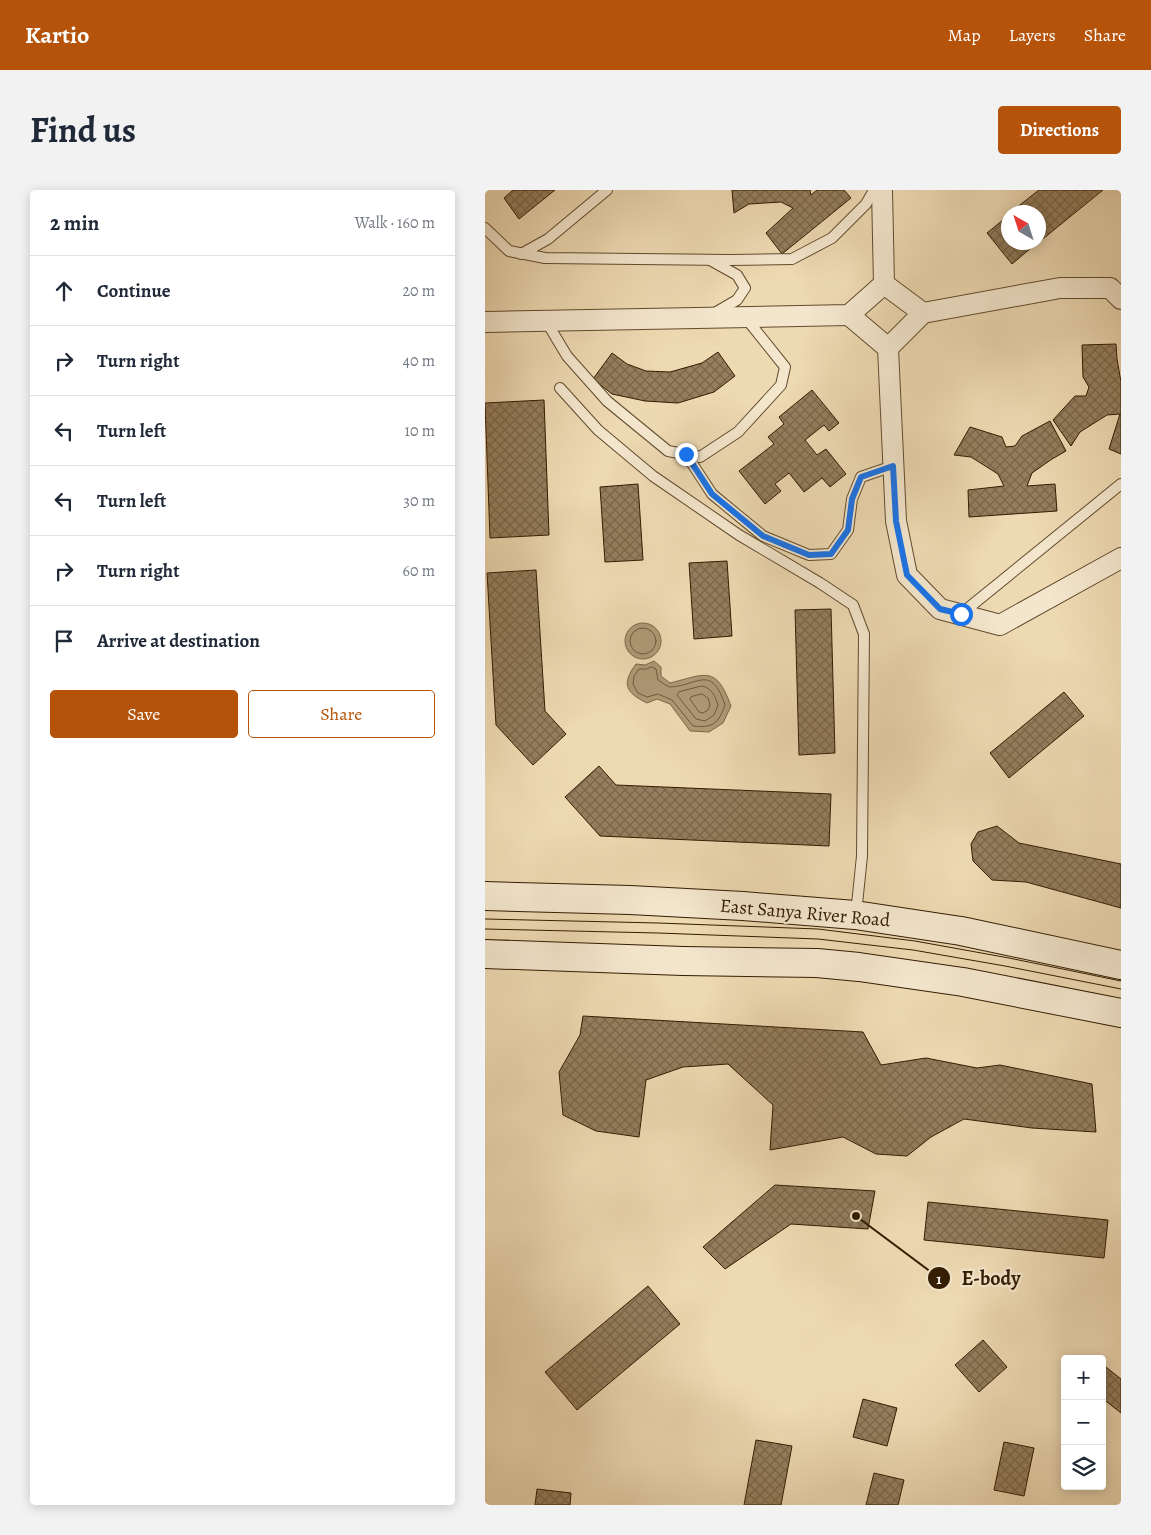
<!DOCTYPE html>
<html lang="en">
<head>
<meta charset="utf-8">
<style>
	:root { --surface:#fff; --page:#f2f2f3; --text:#1f2937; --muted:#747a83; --line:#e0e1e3; --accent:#b45309 }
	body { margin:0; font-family:Alegreya,serif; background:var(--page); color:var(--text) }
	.controls { position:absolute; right:15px; bottom:15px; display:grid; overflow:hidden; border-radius:5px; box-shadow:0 2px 12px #0003 }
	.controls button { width:45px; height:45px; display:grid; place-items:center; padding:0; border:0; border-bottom:1px solid var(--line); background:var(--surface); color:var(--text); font:25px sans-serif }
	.compass { position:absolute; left:516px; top:15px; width:45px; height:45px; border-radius:50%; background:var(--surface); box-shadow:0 2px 12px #0003; rotate:321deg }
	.stop { position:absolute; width:15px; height:15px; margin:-11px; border:4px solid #1a73e8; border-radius:50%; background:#fff }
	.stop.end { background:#1a73e8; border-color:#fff; box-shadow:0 1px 5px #0008 }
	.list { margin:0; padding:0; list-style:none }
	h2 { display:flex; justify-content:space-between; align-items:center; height:65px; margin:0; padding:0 20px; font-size:21px }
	h2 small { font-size:16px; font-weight:400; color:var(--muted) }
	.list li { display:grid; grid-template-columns:32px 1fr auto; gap:15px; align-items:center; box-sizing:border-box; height:70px; padding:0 20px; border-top:1px solid var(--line) }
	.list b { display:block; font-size:19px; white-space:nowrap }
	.list em { font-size:16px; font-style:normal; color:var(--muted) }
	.actions { display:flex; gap:10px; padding:15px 20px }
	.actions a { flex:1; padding:11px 0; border:1px solid var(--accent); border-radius:5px; text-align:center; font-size:18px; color:var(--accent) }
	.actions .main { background:var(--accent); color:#fff }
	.icon { flex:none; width:28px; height:28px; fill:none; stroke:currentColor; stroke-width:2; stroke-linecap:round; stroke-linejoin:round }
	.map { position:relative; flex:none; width:636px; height:1315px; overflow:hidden; border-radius:5px }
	header { display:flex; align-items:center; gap:30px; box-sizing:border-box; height:70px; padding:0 25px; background:var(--accent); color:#fff }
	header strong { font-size:24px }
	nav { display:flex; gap:28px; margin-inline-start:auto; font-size:18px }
	.intro { display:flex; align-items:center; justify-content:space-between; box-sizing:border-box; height:120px; padding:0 30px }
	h1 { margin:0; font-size:35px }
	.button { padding:12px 22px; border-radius:5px; background:var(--accent); color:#fff; font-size:18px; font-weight:700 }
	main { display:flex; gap:30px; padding:0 30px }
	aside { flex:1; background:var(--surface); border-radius:5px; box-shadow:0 2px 12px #0003 }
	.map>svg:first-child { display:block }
	.water { fill:#ae9976; stroke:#7d6747 }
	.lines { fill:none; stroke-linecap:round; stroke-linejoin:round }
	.shore { stroke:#705a3c; stroke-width:1 }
	.building { fill:url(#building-cross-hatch); stroke:#331c01 }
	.service-casing { stroke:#624b2d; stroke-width:12 }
	.minor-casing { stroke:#624b2d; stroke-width:22 }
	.secondary-casing { stroke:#331c01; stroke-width:30 }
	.service { stroke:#f3e6cd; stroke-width:10 }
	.minor { stroke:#f3e6cd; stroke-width:20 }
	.secondary { stroke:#f3e6cd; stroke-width:28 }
	.tram { stroke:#331c01; stroke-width:1 }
	.route { stroke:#1a73e8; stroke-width:6 }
	.labels { text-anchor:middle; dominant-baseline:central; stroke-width:4.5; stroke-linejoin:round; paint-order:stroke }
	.street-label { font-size:19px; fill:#331c01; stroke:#f3e6cd }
	.leader { fill:none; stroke:#331c01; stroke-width:2 }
	.callout-dot { fill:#331c01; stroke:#f3e6cd; stroke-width:2 }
	.mark-label { font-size:15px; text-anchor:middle; font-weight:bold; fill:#fff }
	.callout-label { font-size:20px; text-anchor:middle; font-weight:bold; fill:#331c01; stroke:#f3e6cd; stroke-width:4.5; stroke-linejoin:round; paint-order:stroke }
</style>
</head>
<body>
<header>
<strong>Kartio</strong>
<nav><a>Map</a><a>Layers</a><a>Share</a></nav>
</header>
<div class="intro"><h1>Find us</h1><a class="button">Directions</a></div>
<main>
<aside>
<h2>2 min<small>Walk · 160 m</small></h2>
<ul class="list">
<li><svg class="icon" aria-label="ahead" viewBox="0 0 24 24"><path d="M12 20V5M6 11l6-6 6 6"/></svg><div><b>Continue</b></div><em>20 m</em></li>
<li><svg class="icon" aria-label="right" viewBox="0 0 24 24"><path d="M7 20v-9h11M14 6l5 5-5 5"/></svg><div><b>Turn right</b></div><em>40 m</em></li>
<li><svg class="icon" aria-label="left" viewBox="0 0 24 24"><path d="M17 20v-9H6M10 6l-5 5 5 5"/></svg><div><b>Turn left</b></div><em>10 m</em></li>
<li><svg class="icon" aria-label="left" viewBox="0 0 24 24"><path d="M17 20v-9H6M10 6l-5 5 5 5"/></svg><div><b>Turn left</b></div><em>30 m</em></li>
<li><svg class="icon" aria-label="right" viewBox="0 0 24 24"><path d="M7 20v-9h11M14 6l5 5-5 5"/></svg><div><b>Turn right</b></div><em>60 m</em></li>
<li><svg class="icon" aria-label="arrive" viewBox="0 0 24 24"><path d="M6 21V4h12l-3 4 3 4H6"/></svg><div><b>Arrive at destination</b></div></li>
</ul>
<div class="actions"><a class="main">Save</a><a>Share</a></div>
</aside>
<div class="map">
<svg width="636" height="1315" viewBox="0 0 636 1315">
	<defs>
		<pattern id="building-cross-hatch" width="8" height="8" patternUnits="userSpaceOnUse" patternTransform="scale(1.25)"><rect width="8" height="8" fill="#947e5d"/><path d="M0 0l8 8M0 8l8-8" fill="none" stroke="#79664a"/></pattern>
	</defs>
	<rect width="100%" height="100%" fill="#edd9b2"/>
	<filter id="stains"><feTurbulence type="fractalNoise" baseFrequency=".004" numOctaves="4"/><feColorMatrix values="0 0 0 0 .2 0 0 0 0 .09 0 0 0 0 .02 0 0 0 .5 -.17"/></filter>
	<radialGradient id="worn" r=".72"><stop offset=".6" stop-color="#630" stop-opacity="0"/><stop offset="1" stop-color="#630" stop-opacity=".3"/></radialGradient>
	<g class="water">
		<circle cx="158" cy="451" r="18"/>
		<path d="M 169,471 L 176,477 L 176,486 L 185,493 C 221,484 231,475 246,516 L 238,533 L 224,542 L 205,541 L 185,514 L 172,509 L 162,513 C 141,503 136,494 151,474 L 160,475 Z"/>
	</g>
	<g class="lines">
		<g class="shore">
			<circle cx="158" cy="451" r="13"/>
			<path d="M 167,477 L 171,479 L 173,490 L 184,497 C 213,496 226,473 240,515 C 233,534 228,538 208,536 L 187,510 L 173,504 L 162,507 L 153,503 L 148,494 L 149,486 L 154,479 L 161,479 Z"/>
			<path d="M 217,496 C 227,498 230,506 233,515 L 229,525 L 220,531 L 211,529 L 192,505 L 194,502 Z"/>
			<polygon points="217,504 223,508 225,515 223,520 218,523 214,522 205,509 206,507"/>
		</g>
	</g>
	<g class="building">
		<polygon points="28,0 70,0 34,29 19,8"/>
		<polygon points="247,0 325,0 326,5 332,0 359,0 366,8 297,64 281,43 308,18 296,12 264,14 249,23"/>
		<polygon points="554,0 618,0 554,52 554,22 526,22"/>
		<polygon points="524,25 524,52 553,52 527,74 502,43"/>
		<polygon points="631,154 632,169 636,192 636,264 624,259 635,224 622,225 595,242 586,256 568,230 590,206 601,206 604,197 598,187 597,155"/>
		<polygon points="233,162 250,186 229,202 193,213 160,211 127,204 108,189 127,163 142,174 161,181 185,182 217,173"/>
		<polygon points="327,200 354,233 344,241 339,235 320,250 332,265 341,259 361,284 345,297 337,288 319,302 304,283 290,294 296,301 280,314 254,281 289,254 283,247 299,234 294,227"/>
		<polygon points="59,210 64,345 5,348 0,213"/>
		<polygon points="565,231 581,261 567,269 547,283 542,296 570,294 572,321 484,327 483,300 519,296 513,284 486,267 469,265 485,237 517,247 521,257 530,256 537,246"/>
		<polygon points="153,294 158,370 120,372 115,297"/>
		<polygon points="242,371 247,446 209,449 204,373"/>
		<polygon points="51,380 60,521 81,544 48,575 11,535 2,383"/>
		<polygon points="346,419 350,563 314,565 310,420"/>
		<polygon points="579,502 599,526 524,588 505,563"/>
		<polygon points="114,576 131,595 346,604 344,656 115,646 80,607"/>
		<polygon points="512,636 534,653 636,674 636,718 541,692 507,690 488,671 486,654 493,642"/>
		<polygon points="98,826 378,842 396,875 441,868 492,878 515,875 607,894 611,942 547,938 479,929 446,947 422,966 391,964 358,947 285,960 288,915 243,874 198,877 161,890 154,947 111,941 78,925 74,882 95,845"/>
		<polygon points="290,995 390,1001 383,1039 306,1034 240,1079 218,1057"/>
		<polygon points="443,1012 623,1030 619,1068 439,1050"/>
		<polygon points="163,1096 195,1134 92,1220 60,1182"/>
		<polygon points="498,1150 522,1177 494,1202 470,1175"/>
		<polygon points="617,1174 636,1189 636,1223 617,1208"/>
		<polygon points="378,1209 412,1218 402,1256 368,1247"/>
		<polygon points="271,1250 307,1256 296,1315 259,1315"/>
		<polygon points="519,1252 549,1258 539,1306 509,1300"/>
		<polygon points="389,1283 419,1290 413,1315 381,1315"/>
		<polygon points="52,1299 86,1303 85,1315 50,1315"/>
	</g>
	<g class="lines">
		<g class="service-casing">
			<g id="service">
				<polyline points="0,38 24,61 60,68 245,70 307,69 347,48 381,14 389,0"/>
				<polyline points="36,64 63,49 122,0"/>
				<polyline points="225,70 252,85 260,98 252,110 228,124"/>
				<polyline points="61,131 82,166 122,211 183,261 215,267 253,242 296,195 300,177 260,127"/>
				<polyline points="75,198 113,240 168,286 254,345 335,393 368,415 379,444 377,666 371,724"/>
				<polyline points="201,264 227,304 278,346 324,365 346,364 363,340 367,309 376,287 408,276"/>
				<polyline points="476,424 636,294"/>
			</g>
		</g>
		<g class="minor-casing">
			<g id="minor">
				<polyline points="399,94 438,123 403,158"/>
				<polyline points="438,123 575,98 625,98 636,109"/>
				<polyline points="364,125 403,158 411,331 422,385 455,419 515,435 636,368"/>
				<polyline points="0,132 364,125 399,94 397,0"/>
			</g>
		</g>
		<g class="secondary-casing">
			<g id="secondary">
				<polyline points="0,706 145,710 258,716 370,725 476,741 636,775"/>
				<polyline points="0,764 198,771 332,773 374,777 478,792 636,823"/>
			</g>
		</g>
		<use href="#service" class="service"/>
		<use href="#minor" class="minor"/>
		<use href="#secondary" class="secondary"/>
		<g class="tram">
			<polyline points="0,729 173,733 333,739 430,751 524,768 636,791"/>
			<polyline points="0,739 173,743 333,749 428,760 520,776 636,799"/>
		</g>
	</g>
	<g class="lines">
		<polyline class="route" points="201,264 227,304 278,346 324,365 346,364 363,340 367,309 376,287 408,276 411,331 422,385 455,419 476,424"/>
	</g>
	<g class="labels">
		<g class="street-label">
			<text transform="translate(320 723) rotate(5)">East Sanya River Road</text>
		</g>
	</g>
	<path class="leader" d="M371 1026L454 1088"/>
	<g class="callout-dot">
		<circle cx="371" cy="1026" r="5"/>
		<circle cx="454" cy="1088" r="12"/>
	</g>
	<g class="mark-label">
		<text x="454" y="1094">1</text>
	</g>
	<g class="callout-label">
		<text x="506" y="1095">E-body</text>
	</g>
	<rect width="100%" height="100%" filter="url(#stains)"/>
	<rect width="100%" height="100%" fill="url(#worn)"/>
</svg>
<div class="controls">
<button>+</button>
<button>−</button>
<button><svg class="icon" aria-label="layers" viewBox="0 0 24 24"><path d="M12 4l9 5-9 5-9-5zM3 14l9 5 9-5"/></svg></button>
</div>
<svg class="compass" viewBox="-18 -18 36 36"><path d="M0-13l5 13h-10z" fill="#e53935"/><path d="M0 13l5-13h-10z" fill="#747a83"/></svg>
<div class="stop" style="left:476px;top:424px"></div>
<div class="stop end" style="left:201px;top:264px"></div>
</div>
</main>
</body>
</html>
